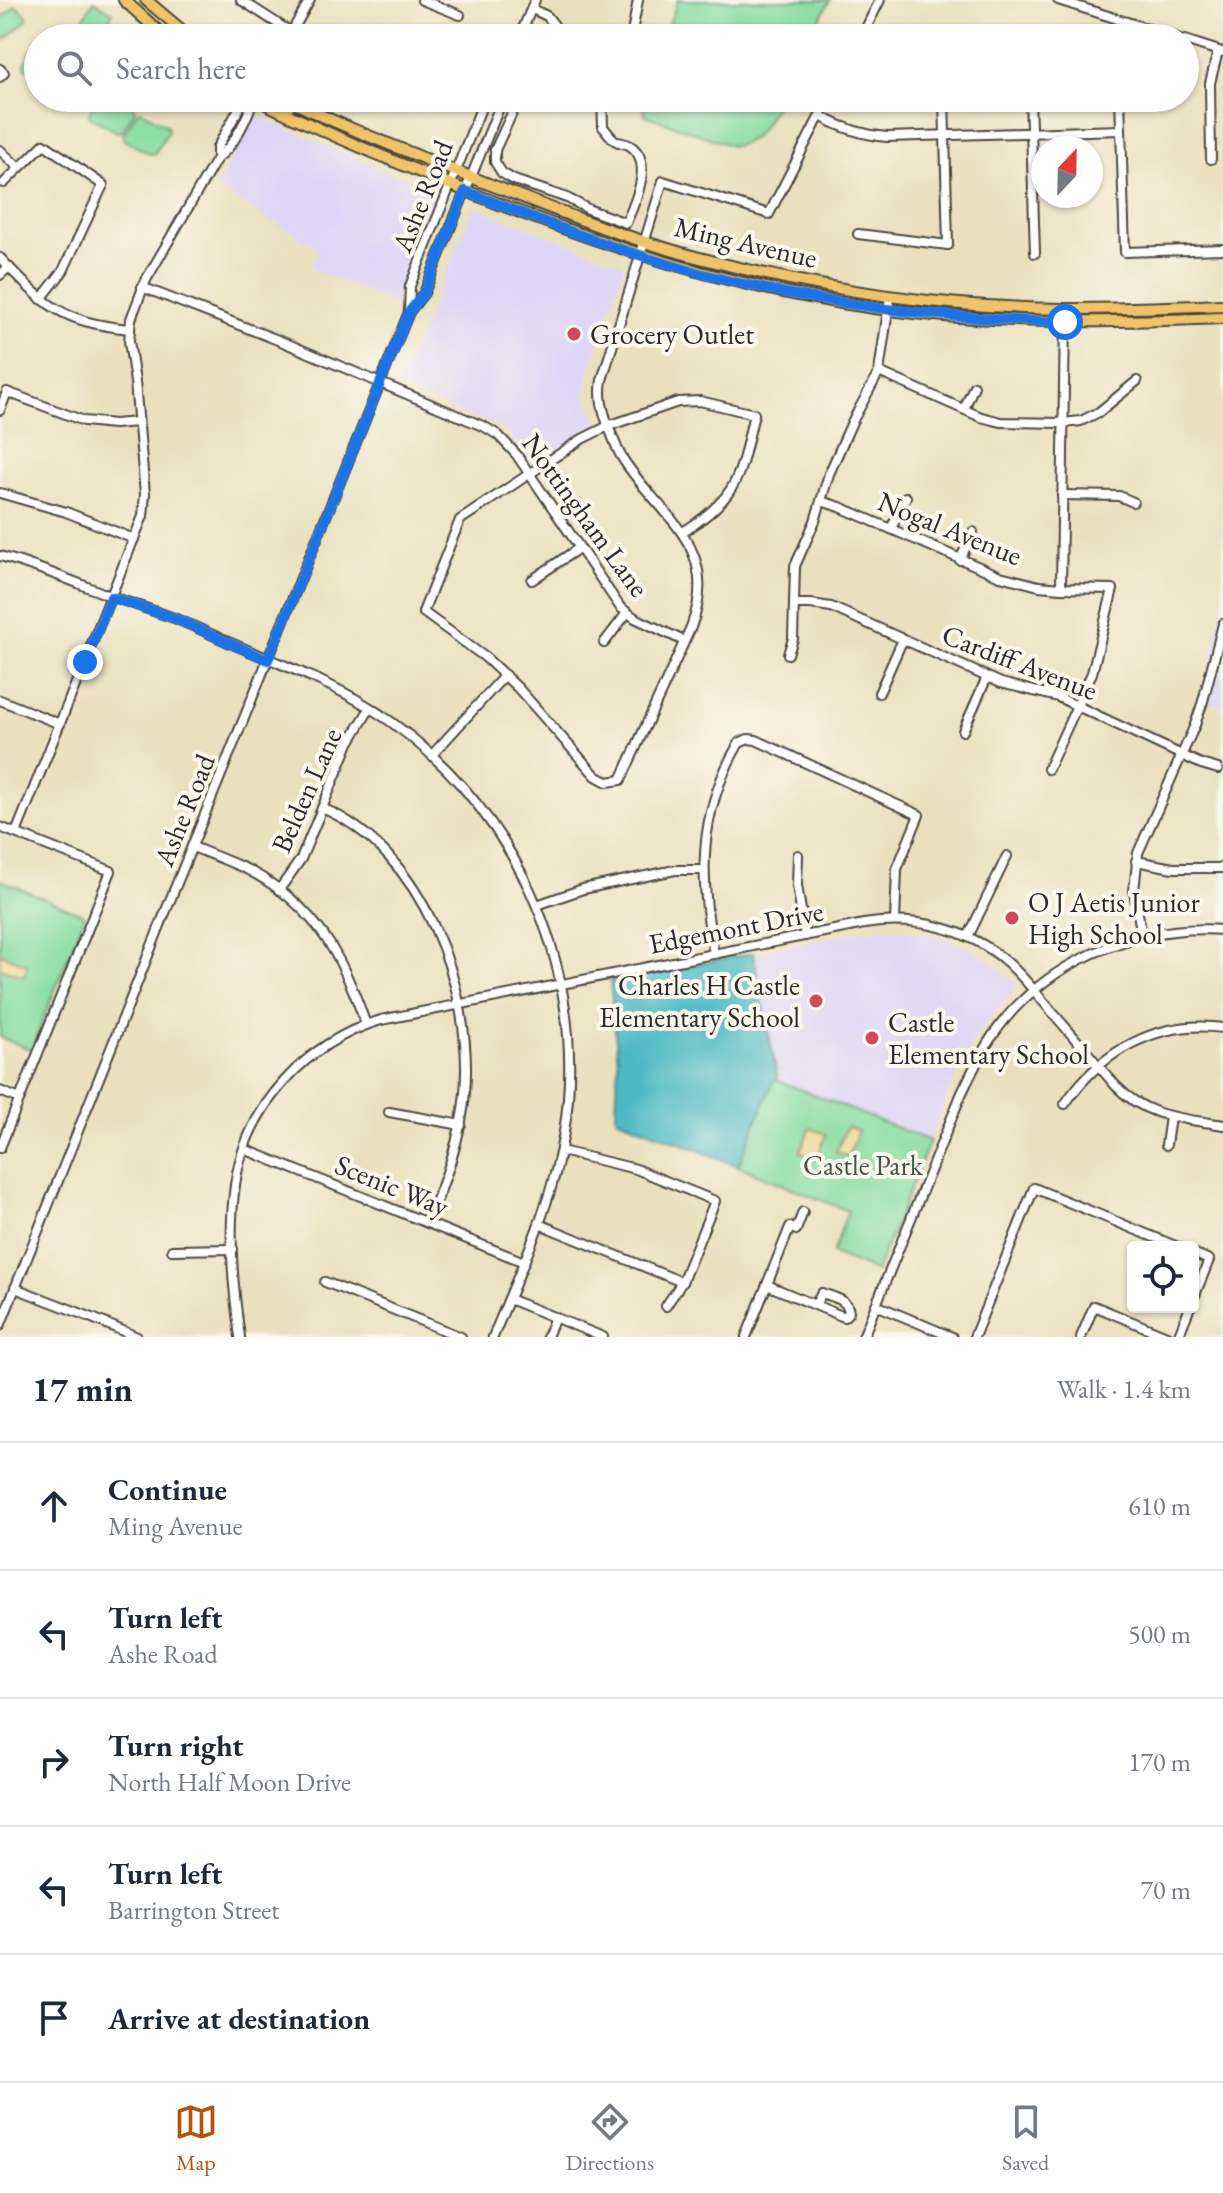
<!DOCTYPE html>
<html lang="en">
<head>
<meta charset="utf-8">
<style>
	:root { --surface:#fff; --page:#f6f6f7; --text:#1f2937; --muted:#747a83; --line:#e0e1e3; --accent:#b45309 }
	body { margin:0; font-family:"EB Garamond",serif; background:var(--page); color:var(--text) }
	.controls { position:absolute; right:24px; bottom:24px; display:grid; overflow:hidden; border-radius:8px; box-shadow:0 2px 6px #0004 }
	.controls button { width:72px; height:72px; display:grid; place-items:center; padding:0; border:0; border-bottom:2px solid var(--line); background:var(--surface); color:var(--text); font:40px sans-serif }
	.compass { position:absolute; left:1031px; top:136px; width:72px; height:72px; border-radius:50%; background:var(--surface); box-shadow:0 2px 6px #0004; rotate:22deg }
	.stop { position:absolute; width:24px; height:24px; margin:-18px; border:6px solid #1a73e8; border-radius:50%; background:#fff }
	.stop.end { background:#1a73e8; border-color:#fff; box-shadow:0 2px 8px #0008 }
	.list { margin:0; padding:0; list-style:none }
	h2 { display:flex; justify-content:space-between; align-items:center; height:104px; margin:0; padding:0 32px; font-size:34px }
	h2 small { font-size:26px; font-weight:400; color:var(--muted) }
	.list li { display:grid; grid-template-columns:52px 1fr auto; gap:24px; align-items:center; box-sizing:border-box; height:128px; padding:0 32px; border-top:2px solid var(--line) }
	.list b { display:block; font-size:30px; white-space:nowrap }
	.list p { margin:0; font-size:26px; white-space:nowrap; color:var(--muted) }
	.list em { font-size:26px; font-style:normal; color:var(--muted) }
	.icon { flex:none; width:44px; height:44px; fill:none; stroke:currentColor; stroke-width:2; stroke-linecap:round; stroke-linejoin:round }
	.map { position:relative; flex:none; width:1223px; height:1337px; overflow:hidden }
	.search { position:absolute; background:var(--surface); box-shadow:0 2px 6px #0004; left:24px; right:24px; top:24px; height:88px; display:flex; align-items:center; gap:20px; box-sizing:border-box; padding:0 28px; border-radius:44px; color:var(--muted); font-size:30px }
	.sheet { height:744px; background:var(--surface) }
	nav { display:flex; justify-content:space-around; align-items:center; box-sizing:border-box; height:112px; border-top:2px solid var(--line); background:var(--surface); font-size:22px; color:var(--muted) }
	nav a { display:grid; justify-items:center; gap:4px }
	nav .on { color:var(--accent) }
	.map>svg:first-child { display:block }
	.built { fill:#ddd5f6 }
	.green { fill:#84dca0; stroke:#588466; stroke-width:2 }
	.sand { fill:#eeda9e; stroke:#8c8264; stroke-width:2 }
	.water { fill:#4bb9c4; stroke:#3b7278; stroke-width:2 }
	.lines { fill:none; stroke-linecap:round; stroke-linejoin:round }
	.minor-casing { stroke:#484641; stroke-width:12 }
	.major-casing { stroke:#484641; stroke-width:14 }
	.minor { stroke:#fff; stroke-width:8 }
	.major { stroke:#f0c369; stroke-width:10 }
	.route { stroke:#1a73e8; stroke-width:10 }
	.poi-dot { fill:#d1495b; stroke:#fbf7ec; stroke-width:3 }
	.labels { text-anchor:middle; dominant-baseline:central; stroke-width:8; stroke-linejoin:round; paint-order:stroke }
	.street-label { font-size:28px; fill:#2b2b2b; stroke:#fbf7ec }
	.poi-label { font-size:28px; fill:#2b2b2b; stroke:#fbf7ec; text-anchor:start }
	.park-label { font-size:28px; fill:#415748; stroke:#fbf7ec }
</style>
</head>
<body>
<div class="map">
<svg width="1223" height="1337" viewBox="0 0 1223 1337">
	<rect width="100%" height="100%" fill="#fbf7ec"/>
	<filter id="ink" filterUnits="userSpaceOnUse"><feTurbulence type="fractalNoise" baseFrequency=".0125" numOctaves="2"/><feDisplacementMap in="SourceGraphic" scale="16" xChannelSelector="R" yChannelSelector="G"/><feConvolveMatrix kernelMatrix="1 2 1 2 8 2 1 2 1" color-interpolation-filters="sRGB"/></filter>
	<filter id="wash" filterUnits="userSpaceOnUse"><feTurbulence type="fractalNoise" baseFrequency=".006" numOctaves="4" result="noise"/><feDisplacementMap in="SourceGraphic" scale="32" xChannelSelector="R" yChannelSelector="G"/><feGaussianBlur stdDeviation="1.8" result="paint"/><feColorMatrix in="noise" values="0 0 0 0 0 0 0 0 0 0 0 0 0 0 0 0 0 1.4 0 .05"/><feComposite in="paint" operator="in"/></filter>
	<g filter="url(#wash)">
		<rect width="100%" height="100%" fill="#eae0bd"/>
		<g class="built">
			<polygon points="257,116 435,191 394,303 311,269 319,249 215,187"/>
			<polygon points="474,207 625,265 589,372 586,396 598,423 532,467 506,430 397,387"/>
			<polygon points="1223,604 1223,705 1203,701"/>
			<polygon points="880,928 934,935 960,944 989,960 1015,983 1014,991 989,1019 968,1050 952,1083 930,1141 778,1080 753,953 770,951 771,949 863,931 877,930"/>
		</g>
		<g class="green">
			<polygon points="678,0 830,0 810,38 664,38"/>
			<polygon points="94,1 113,12 98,38 80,38 74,34"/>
			<polygon points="16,6 27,16 27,20 6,39 0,35 0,19"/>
			<polygon points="38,39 38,75 25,68 25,63"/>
			<polygon points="97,98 124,98 133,103 135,110 122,131 117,132 89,116 90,111"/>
			<path d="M 641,98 L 779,98 C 769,118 757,144 732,146 L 645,115 Z"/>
			<polygon points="141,110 167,126 168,131 155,153 150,154 124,140 123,135 137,112"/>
			<polygon points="0,880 85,915 31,1050 0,1037"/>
			<polygon points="774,1079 930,1141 876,1272 832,1254 848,1211 738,1166"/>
		</g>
		<g class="sand">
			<polygon points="0,953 28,965 24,976 0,968"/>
			<polygon points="847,1126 858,1131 848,1156 836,1152"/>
			<polygon points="810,1128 826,1134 817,1159 800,1152"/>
		</g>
		<polygon class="water" points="753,953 778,1080 774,1080 738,1166 616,1118 618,1063 610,981"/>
	</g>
	<g filter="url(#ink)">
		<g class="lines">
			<g class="minor-casing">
				<g id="minor">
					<polyline points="241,0 300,38"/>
					<polyline points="422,0 460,15"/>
					<polyline points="1058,0 1177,38"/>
					<polyline points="532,9 547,16 554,25 546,38"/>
					<polyline points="278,38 291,33"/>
					<polyline points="291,38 291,33 310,0"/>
					<polyline points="519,38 535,0"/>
					<polyline points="631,38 638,0"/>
					<polyline points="861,38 880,0"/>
					<polyline points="1129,38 1133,24"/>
					<polyline points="1185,40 1222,52"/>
					<polyline points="0,69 4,73 0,77"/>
					<polyline points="485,98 410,286 409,312 424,293 503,98"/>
					<path d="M 519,98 L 495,150 L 495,162 L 502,173 L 514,180 L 567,198 L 590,210 L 626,223 C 635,203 655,160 629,145 C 628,144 617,142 616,141 C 611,138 607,131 603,127 L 602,98"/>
					<polyline points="1030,98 1035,253"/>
					<polyline points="1120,98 1125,252 1223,249"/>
					<path d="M 820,116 C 842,128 862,135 887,137 L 1121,130"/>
					<polyline points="0,150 19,168"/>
					<polyline points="217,158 217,148 241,105 252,98"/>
					<polyline points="1211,159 1210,83 1218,51"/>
					<polyline points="4,183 44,144 103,185 63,271 41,299"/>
					<polyline points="858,234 948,245 944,98"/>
					<path d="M 0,258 C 46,306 61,322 130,329"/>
					<polyline points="0,275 9,267"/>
					<polyline points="142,287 283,342 485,427 498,435 516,454 620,607 635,618 684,641"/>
					<polyline points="879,372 981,417 1001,422 1063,423 1081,421 1099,412 1137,381"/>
					<polyline points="964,409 974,386"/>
					<polyline points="0,410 7,392 84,421 114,424 138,422"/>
					<polyline points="0,493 66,512 134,539"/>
					<polyline points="1062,495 1119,496 1133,502"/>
					<polyline points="821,501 840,507 1000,576 1039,586 1061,588 1113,589 1092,673 1048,769"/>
					<polyline points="891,529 906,497"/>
					<path d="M 683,532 C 740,496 739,477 754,414 L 700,401 L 678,402 L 608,426 L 582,439 L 460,520 L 423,612 L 486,658 L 518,688 L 596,776 L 607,782 L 621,780 L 691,627 C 723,544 657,515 621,456 C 616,447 613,437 609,428 C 603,411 599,398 602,380 L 663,181 L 769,214 L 829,98"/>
					<path d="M 0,556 C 37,566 72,581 108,595 C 128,603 150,609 171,617 C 190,624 208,633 226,641 C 274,662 324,679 369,707 C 511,796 591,965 564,1132 C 553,1203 520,1270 493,1337"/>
					<polyline points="960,560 973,532"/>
					<polyline points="532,580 579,548"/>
					<polyline points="1061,588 1065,318"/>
					<polyline points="794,604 811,604 831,607 1001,683 1058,697 1201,764 1218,769"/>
					<polyline points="604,643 627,613"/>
					<polyline points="788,654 793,639 795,566 815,521 829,474 852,422 879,372 890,296"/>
					<polyline points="879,693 903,639"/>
					<polyline points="0,700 60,724"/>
					<polyline points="963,731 987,677"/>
					<polyline points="432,755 505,675"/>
					<path d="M 322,808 C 423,850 474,991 465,1093 C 461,1139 445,1180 428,1223"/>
					<polyline points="0,827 111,871 0,1148"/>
					<path d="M 16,833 L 143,516 L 145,494 L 135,382 L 129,341 L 131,319 L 146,280 L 217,158 C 233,148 249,116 253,98"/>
					<path d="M 193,847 C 212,855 232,862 250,871 C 316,906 343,957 366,1025"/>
					<polyline points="798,855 797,885 805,936"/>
					<polyline points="1136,861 1173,868 1223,868"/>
					<polyline points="279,890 301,859 349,743 370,708"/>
					<polyline points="537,905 583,889 675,870 703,870"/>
					<polyline points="1142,936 1134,891 1138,853 1195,725 1203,701 1223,624"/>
					<polyline points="968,937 1007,856"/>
					<path d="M 714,954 C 699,877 698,813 739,743 L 748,739 L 756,740 L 919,815 L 897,869 L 895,921"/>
					<polyline points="0,1091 20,1099"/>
					<path d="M 1065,1104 C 1101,1051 1158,1019 1223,1028"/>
					<polyline points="389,1112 461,1125"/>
					<polyline points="1166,1145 1170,1117"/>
					<polyline points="244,1149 524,1262"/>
					<polyline points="561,1151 636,1169 715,1201 682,1282 666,1306"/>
					<polyline points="539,1224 682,1282"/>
					<polyline points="172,1250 233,1249"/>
					<polyline points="1193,1253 1209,1260 1193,1300"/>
					<polyline points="325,1282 461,1337"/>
					<path d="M 767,1285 L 815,1305 L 822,1293 C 832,1297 848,1299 849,1312 L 844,1317 L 815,1305"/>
					<polyline points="15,1288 90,1317 137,1337"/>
					<polyline points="509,1299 603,1337"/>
					<polyline points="876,1305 952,1337"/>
					<polyline points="0,1326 173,893 409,312"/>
					<path d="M 240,1337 C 233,1287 228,1234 235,1185 C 246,1106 307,1042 381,1020 L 864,924 C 916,916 968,928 1007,962 C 1024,977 1038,995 1052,1012 C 1074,1037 1095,1062 1116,1086 C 1147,1118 1182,1118 1223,1125"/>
					<polyline points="547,1337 555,1317"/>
					<polyline points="746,1337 790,1227 796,1230 803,1212"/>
					<path d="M 863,1337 L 961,1095 C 971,1074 980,1054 993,1035 C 1044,962 1135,924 1223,930"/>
					<polyline points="974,1337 1034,1188 1178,1247"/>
					<polyline points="1081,1337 1094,1306 1169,1337"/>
					<polyline points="1178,1337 1190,1307"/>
				</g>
			</g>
			<g class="major-casing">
				<g id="major">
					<polyline points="124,0 166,38"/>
					<polyline points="146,0 191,38"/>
					<path d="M 254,98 C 316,129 378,155 442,181 C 597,245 747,295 914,313 C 1017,324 1120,322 1223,318"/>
					<polyline points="272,98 291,105"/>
					<path d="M 285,98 C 344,128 407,151 468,176 C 544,205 617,236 696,257 C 816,289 941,308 1066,309 C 1118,309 1171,307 1223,305"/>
				</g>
			</g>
			<use href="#minor" class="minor"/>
			<use href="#major" class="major"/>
		</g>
	</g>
	<g class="lines" filter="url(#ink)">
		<path class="route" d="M 85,662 L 111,597 L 174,618 L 268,660 L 409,312 L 424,293 L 465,191 C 538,220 611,248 688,270 C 811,304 938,319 1065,322"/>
	</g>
	<g class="poi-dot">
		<circle cx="574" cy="334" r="8"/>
		<circle cx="1012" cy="918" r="8"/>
		<circle cx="816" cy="1001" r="8"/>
		<circle cx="872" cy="1038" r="8"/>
	</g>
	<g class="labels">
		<g class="street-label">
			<text transform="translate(422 196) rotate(-68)">Ashe Road</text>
			<text transform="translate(746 242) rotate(13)">Ming Avenue</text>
			<text transform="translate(586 515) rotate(54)">Nottingham Lane</text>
			<text transform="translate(950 528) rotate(22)">Nogal Avenue</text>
			<text transform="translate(1020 662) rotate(21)">Cardiff Avenue</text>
			<text transform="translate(306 790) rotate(-66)">Belden Lane</text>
			<text transform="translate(184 810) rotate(-68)">Ashe Road</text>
			<text transform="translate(736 927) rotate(-11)">Edgemont Drive</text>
			<text transform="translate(392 1185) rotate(22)">Scenic Way</text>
		</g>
		<g class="poi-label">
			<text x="590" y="334">Grocery Outlet</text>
			<text x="1028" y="902">O J Aetis Junior<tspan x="1028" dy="32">High School</tspan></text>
			<text x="800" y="985" text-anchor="end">Charles H Castle<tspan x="800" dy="32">Elementary School</tspan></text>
			<text x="888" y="1022">Castle<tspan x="888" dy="32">Elementary School</tspan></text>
		</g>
		<g class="park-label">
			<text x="863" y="1165">Castle Park</text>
		</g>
	</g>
</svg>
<div class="controls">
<button><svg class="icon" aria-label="locate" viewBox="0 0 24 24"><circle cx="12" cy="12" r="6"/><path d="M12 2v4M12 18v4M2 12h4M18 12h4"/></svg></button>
</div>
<svg class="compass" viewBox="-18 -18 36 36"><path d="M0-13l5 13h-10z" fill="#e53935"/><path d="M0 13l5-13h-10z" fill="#747a83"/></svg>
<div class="stop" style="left:1065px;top:322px"></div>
<div class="stop end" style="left:85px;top:662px"></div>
<div class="search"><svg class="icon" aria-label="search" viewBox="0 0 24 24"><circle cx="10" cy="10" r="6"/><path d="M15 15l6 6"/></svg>Search here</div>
</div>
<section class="sheet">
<h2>17 min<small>Walk · 1.4 km</small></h2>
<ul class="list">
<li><svg class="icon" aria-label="ahead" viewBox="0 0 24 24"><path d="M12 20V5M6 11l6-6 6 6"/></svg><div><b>Continue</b><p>Ming Avenue</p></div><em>610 m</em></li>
<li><svg class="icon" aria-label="left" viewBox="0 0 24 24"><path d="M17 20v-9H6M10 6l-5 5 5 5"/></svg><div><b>Turn left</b><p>Ashe Road</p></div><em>500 m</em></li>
<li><svg class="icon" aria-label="right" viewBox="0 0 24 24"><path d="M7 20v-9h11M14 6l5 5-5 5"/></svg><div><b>Turn right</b><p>North Half Moon Drive</p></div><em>170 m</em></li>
<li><svg class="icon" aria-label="left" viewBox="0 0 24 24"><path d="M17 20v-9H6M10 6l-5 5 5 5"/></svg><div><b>Turn left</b><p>Barrington Street</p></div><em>70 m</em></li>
<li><svg class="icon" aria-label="arrive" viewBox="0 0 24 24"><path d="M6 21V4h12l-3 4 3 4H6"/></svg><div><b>Arrive at destination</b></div></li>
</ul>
</section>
<nav>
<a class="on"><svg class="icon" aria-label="map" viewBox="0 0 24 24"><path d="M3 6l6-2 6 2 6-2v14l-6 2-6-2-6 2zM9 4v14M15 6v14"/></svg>Map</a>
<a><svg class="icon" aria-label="directions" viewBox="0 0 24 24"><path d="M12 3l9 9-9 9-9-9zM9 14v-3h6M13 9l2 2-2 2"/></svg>Directions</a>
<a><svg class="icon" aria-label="saved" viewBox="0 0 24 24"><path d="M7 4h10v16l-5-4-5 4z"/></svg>Saved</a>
</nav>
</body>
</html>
